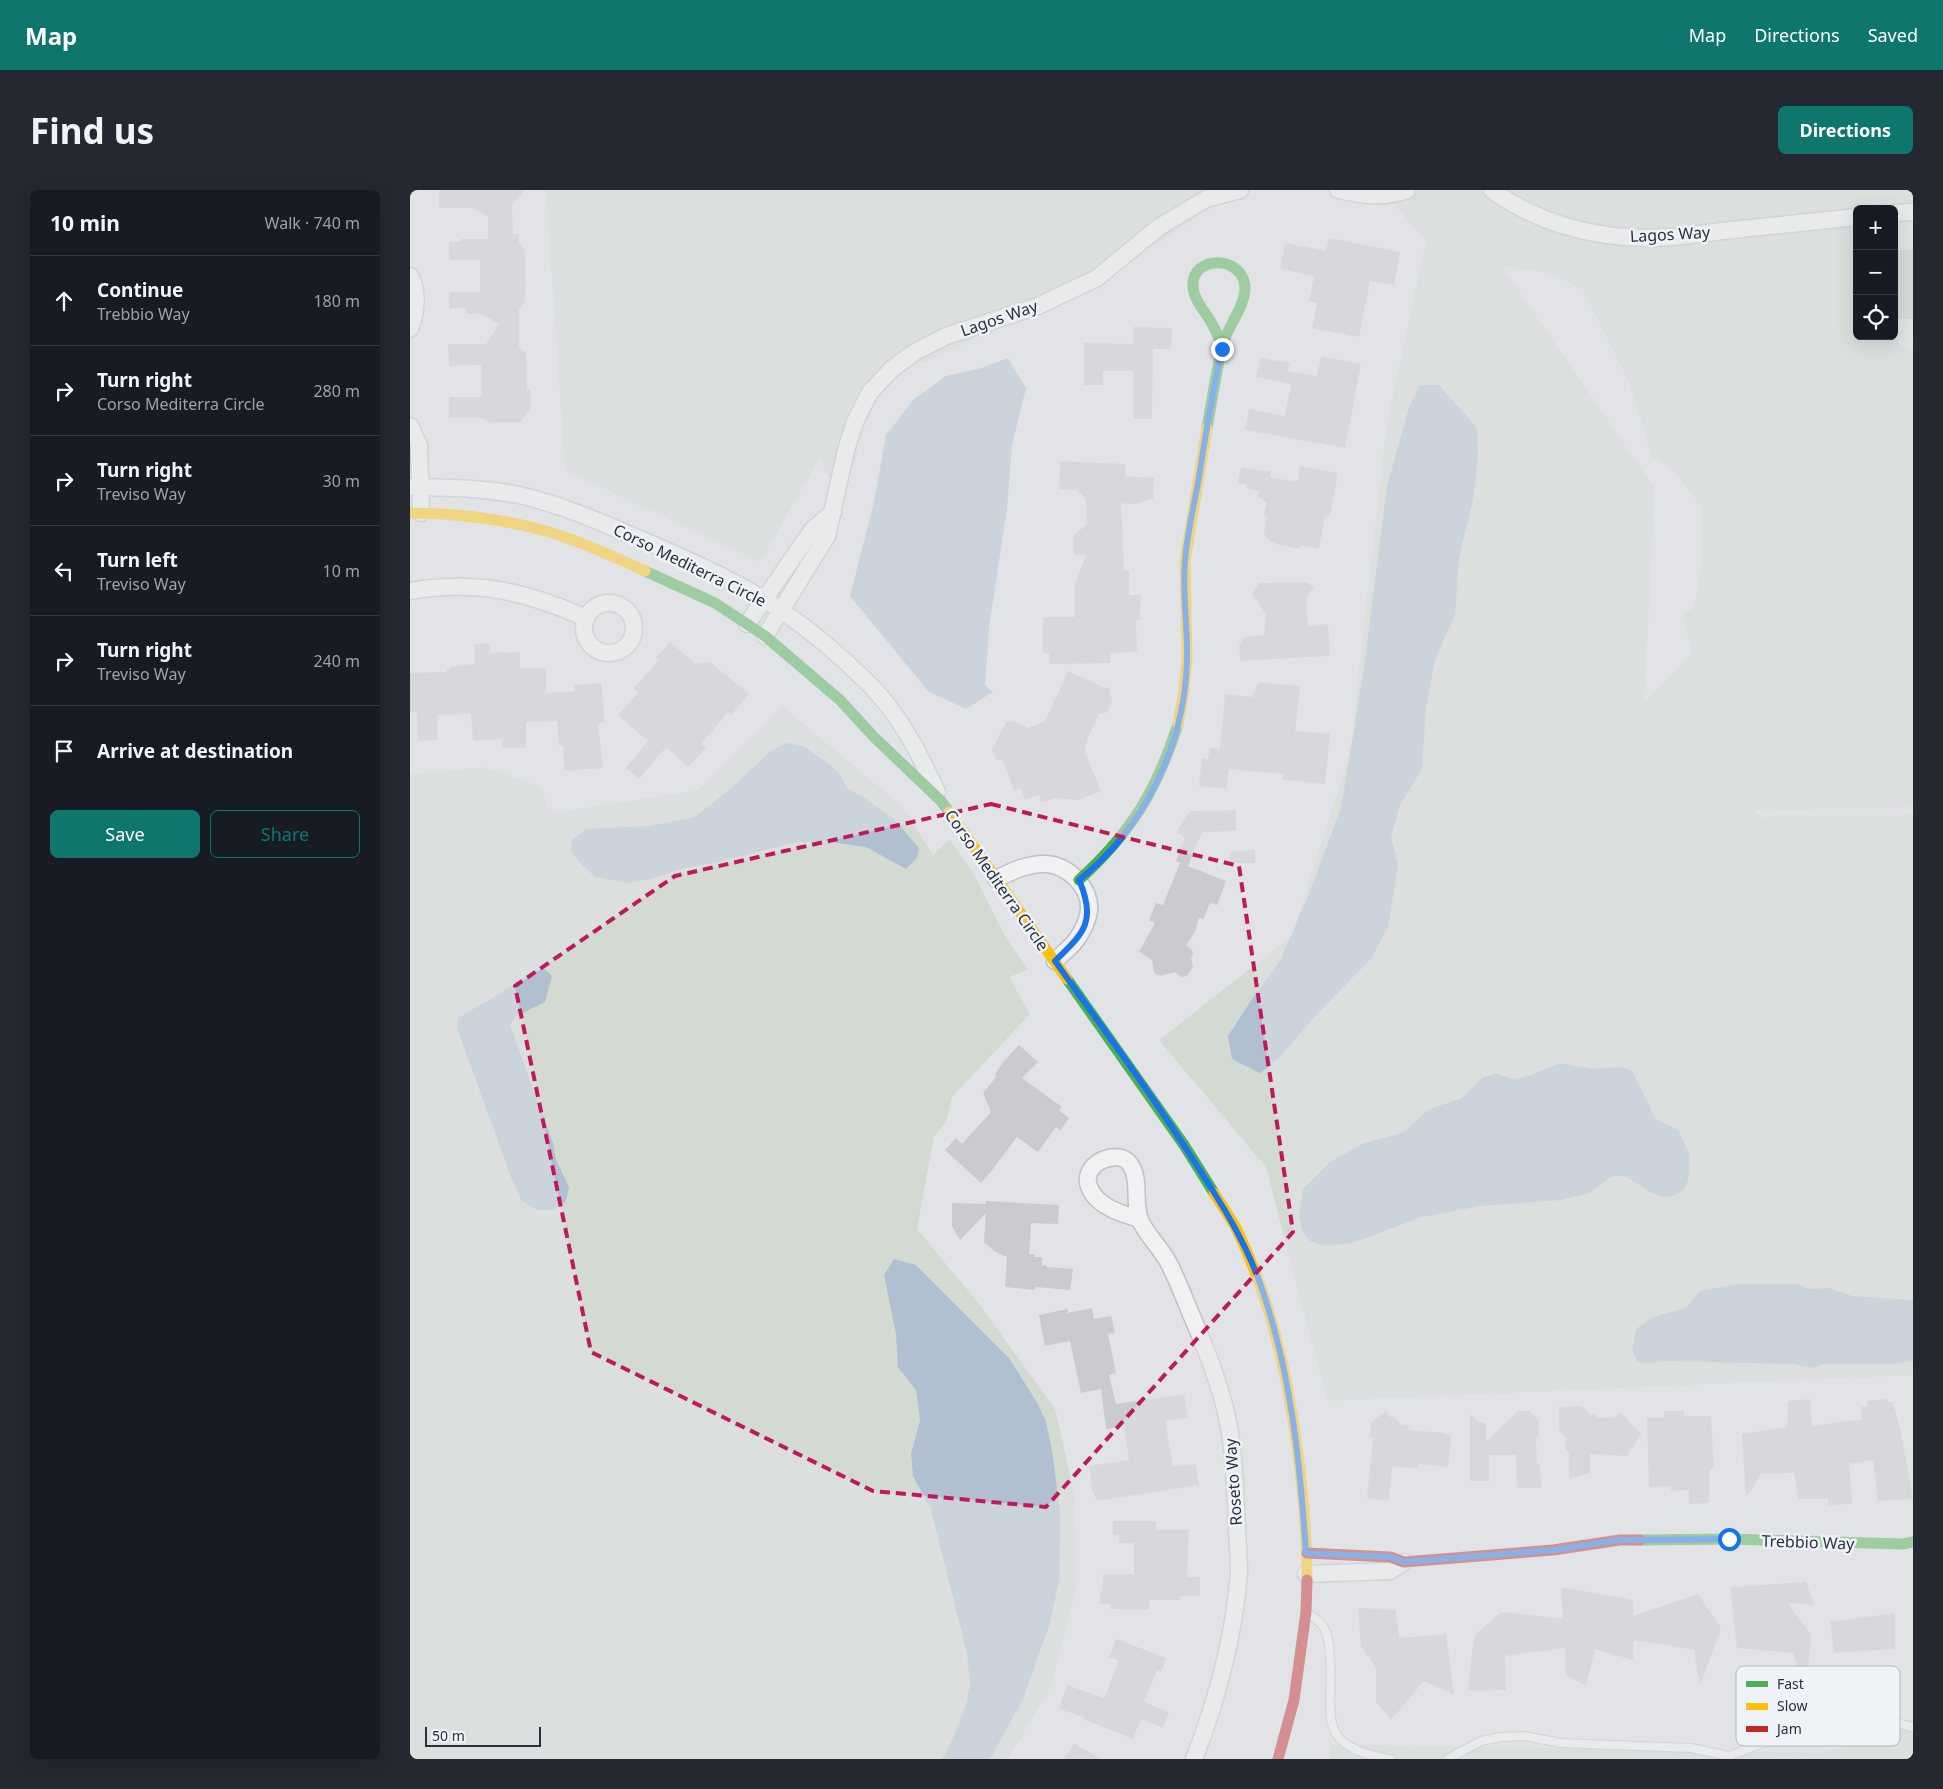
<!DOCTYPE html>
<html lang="en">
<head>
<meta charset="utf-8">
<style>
	:root { --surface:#171b24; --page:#242831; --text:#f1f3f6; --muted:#9ea1a6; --line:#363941; --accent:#0f766e }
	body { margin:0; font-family:"Noto Sans",sans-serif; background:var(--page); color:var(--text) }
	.controls { position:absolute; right:15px; top:15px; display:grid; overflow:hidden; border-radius:8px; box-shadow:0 5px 20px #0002 }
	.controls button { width:45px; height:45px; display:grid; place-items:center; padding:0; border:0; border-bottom:1px solid var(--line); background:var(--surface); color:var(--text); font:25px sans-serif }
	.scale { position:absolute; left:15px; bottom:12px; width:116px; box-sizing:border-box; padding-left:5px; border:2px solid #29313f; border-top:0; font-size:14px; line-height:18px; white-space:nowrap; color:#29313f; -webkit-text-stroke:4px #eff2f6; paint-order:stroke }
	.stop { position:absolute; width:15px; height:15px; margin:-11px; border:4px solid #1a73e8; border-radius:50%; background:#fff }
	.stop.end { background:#1a73e8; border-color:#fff; box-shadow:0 1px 5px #0008 }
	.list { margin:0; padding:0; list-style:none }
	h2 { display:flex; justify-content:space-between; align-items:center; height:65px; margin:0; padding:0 20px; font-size:21px }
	h2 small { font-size:16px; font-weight:400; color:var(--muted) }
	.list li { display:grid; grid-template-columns:32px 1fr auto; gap:15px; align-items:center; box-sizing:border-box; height:90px; padding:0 20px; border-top:1px solid var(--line) }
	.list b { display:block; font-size:19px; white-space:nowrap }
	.list p { margin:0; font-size:16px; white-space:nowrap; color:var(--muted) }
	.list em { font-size:16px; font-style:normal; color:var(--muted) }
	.actions { display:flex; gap:10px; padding:15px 20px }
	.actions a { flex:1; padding:11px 0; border:1px solid var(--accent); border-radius:8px; text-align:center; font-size:18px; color:var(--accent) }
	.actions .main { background:var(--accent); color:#fff }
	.icon { flex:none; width:28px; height:28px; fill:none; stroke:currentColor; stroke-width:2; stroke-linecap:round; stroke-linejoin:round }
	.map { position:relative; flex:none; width:1503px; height:1569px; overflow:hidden; border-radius:8px }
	header { display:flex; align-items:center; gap:30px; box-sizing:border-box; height:70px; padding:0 25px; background:var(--accent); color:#fff }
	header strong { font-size:24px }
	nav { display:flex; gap:28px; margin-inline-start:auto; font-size:18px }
	.intro { display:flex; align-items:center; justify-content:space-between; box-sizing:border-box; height:120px; padding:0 30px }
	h1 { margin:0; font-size:35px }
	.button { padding:12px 22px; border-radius:8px; background:var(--accent); color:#fff; font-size:18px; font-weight:700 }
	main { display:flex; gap:30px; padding:0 30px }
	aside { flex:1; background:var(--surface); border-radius:8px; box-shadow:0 5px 20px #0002 }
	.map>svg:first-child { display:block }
	.green { fill:#d2dad2; fill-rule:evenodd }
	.water { fill:#b0c0d0 }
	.building { fill:#cacbce }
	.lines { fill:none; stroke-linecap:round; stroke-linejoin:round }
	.lane-casing { stroke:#bfc1c4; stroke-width:10 }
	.street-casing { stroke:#bfc1c4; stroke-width:19 }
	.lane { stroke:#f1f1f3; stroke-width:8 }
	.street { stroke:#f1f1f3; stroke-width:16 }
	.fast { stroke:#4caf50; stroke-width:11 }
	.slow { stroke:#ffc107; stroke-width:11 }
	.jam { stroke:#c62828; stroke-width:11 }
	.route { stroke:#1a73e8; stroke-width:6 }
	.marked { fill:none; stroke:#c2185b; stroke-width:4; stroke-dasharray:10 6; stroke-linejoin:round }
	.labels { text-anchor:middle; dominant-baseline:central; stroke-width:5; stroke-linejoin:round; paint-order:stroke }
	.street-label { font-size:16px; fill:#29313f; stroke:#eff2f6 }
	.key { fill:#eff2f6; stroke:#b4b8bf; stroke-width:1 }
	.key-label { font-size:14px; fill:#29313f }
</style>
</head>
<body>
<header>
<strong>Map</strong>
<nav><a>Map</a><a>Directions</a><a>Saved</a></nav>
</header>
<div class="intro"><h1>Find us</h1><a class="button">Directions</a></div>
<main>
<aside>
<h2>10 min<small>Walk · 740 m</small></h2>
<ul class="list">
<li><svg class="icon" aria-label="ahead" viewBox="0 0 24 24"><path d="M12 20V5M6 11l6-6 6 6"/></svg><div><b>Continue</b><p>Trebbio Way</p></div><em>180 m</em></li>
<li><svg class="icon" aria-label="right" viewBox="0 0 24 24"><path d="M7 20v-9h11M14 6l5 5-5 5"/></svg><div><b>Turn right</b><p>Corso Mediterra Circle</p></div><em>280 m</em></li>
<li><svg class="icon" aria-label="right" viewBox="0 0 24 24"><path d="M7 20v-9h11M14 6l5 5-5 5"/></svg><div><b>Turn right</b><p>Treviso Way</p></div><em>30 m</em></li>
<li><svg class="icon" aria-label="left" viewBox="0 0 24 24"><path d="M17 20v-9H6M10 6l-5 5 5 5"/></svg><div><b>Turn left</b><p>Treviso Way</p></div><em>10 m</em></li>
<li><svg class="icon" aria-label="right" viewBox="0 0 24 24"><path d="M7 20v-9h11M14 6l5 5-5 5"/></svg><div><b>Turn right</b><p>Treviso Way</p></div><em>240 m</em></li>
<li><svg class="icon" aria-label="arrive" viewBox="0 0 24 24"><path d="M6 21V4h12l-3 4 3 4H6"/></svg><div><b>Arrive at destination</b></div></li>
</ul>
<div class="actions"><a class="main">Save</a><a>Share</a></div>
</aside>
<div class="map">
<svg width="1503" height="1569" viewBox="0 0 1503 1569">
	<rect width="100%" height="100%" fill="#e1e3e6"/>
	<g class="green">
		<polygon points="136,0 837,0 827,3 792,23 758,47 712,74 551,155 493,182 465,208 450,249 434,309 416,283 410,267 350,372 155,280"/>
		<path d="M 919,0 L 1503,0 L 1503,26 L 1484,19 L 1447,19 L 1447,146 L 1483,146 L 1490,156 L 1503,159 L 1503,617 L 1344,620 L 1351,627 L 1503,625 L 1503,1185 L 917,1211 L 856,977 L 749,850 L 882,746 L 942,555 L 951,460 L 977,233 L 1016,51 L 975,4 L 942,5 ZM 1092,76 L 1136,82 L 1172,99 L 1220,194 L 1242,267 L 1263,279 L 1293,319 L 1293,368 L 1284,417 L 1273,425 L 1282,463 L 1234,513 L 1245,299 Z"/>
		<polygon points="372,516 492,616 523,665 540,650 562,681 595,746 618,780 599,787 620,824 542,907 536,933 524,946 507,1039 569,1114 645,1219 665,1307 666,1401 640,1499 598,1569 0,1569 0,585 75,577 130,596 138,617 149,622 289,600"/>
		<polygon points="1503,1533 1503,1569 919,1569 922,1554 1413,1563"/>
	</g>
	<g class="water">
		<polygon points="598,168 616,198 602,255 597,318 579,438 575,495 583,502 556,519 518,501 440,406 464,312 476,245 503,210 536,186 571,178"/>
		<polygon points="1010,195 1029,195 1067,238 1068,267 1063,310 1049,368 1045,425 1025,469 1016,517 1012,579 990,615 981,647 988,674 978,738 961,769 908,823 870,867 850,883 822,869 818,846 846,803 870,771 899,704 931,618 954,479 977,296 1000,214"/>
		<polygon points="376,553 393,556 418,573 430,584 437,598 453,607 483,628 509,658 507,668 496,679 456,657 414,651 387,652 308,672 270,679 242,689 217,693 185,687 169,672 161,660 162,650 176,639 239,636 285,627 318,601 361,561"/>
		<polygon points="133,778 142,786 135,812 105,827 100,835 143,953 146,970 159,997 156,1011 143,1020 127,1020 112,1011 102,990 47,838 48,828"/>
		<polygon points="1150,873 1182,879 1210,877 1222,881 1245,928 1268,940 1279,963 1280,981 1276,997 1264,1006 1252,1007 1238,1001 1217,987 1206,985 1199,988 1180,1003 1151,1010 1070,1016 1009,1028 943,1053 914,1056 900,1051 893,1043 889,1027 893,999 920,972 952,954 994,942 1019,919 1050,909 1074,887 1085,883 1102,889 1115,887"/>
		<polygon points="484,1069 506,1075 599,1168 628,1214 636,1232 643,1266 650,1324 649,1391 640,1433 613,1509 580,1569 532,1569 540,1555 556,1515 560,1494 557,1463 521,1320 503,1286 501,1264 510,1230 506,1200 488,1177 486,1144 474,1085"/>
		<polygon points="1330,1094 1388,1094 1399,1099 1420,1098 1442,1106 1503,1110 1503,1171 1484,1174 1414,1174 1404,1178 1384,1174 1258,1171 1236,1173 1227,1171 1222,1160 1226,1139 1243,1127 1276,1118 1290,1101"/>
	</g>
	<g class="building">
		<polygon points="29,0 114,0 102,15 103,44 109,44 109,53 115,60 116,99 115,99 115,112 109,119 109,157 116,163 117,200 120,200 121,217 111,232 80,232 71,228 39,228 39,207 72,207 71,175 39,176 38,154 76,154 89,134 71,124 57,124 55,118 39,119 39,102 70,102 70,70 39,70 39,52 51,52 51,49 78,49 78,27 64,18 29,18"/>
		<polygon points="919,48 990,62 984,95 960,91 949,147 902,138 907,113 899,111 904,86 870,79 875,53 916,61"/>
		<polygon points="1484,60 1503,60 1503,129 1486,129"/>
		<polygon points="723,137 762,138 761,159 743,159 742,229 723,229 723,181 693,181 693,195 674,195 674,153 723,154"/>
		<polygon points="911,166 951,174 935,258 835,240 839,219 875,226 881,194 846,187 850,168 880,173 878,181 907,186"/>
		<polygon points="650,271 716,274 715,286 744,288 743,309 724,314 711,313 714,381 719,381 719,405 731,405 730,430 726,430 727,462 700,463 701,473 640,474 639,463 633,463 633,427 665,427 664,397 676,365 664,365 663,345 677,335 676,309 667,300 649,299"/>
		<polygon points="890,276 928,283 920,326 915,325 909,359 891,355 890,359 866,354 856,348 854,344 857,325 854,325 857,313 848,307 849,301 836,298 837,295 828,293 831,277 861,282 860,287 887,292"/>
		<polygon points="897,392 904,397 896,408 898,436 918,434 920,466 830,471 829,455 835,447 854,445 856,424 842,404 849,393"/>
		<polygon points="260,452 286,474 300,472 339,504 321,525 318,522 291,554 296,558 278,577 256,557 229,589 216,578 238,551 208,525 228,503 223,499 249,470 246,468"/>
		<polygon points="80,453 80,463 110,462 110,478 136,478 136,503 165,501 164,495 191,493 195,533 188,533 193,578 154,581 153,556 149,556 147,531 116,532 116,558 92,558 92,549 63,551 61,524 27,525 27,550 8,551 7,522 0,522 0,483 37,482 37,479 41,479 41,476 65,474 64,454"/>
		<polygon points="658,481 695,498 699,497 702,513 698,522 689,524 678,547 675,562 691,601 668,610 646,608 631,613 629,605 615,610 611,598 604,601 593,571 585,569 582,560 596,532 604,531 619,538 635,531"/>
		<polygon points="848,492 890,496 885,541 920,544 915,594 873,590 873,584 819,579 816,599 789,596 792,568 798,569 800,558 810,559 815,504 842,507"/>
		<polygon points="826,620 826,641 792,642 778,676 766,671 775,648 766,642 780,621"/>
		<polygon points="845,660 845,673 820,673 820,661"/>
		<polygon points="770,673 816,691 807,715 800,713 793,729 789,728 785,742 776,755 782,760 783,765 781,769 783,777 777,786 772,787 765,782 750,786 744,783 742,770 729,762 745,733 739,730 746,713 753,715"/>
		<polygon points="609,855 628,872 612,888 652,917 649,920 659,928 650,941 646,937 628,962 607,947 583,979 571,993 535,960 546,948 552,954 581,922 573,903 586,887 585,884 594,871"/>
		<polygon points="576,1011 649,1015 648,1034 621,1033 619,1064 625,1064 624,1067 632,1067 632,1075 636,1075 636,1077 663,1079 660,1100 625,1097 625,1100 595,1097 597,1067 584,1061 574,1052 576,1023 550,1050 542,1036 542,1013 576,1014"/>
		<polygon points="682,1118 684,1129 701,1126 705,1143 698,1144 706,1183 699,1185 706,1214 774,1204 778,1227 755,1231 763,1277 786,1274 789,1295 687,1311 682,1300 679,1276 719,1270 714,1236 696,1239 691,1199 671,1203 660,1151 635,1156 629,1125 658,1119 657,1123"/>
		<polygon points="1400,1209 1402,1236 1452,1229 1451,1217 1457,1216 1457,1211 1476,1209 1478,1212 1483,1212 1491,1243 1503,1309 1468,1311 1463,1270 1439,1274 1442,1314 1418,1315 1418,1309 1388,1309 1384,1283 1352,1284 1336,1307 1332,1244 1377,1237 1378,1211"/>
		<polygon points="1171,1216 1181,1225 1183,1223 1189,1228 1205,1228 1210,1222 1231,1244 1217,1266 1180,1264 1180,1283 1159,1289 1159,1262 1155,1258 1157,1248 1149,1241 1149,1217"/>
		<polygon points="976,1221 981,1228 984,1226 992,1236 995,1234 1000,1240 1035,1243 1041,1247 1038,1277 1009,1274 1008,1279 982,1276 979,1311 957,1308 963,1248 959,1248 961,1232"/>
		<polygon points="1108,1221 1120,1221 1128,1230 1129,1246 1126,1246 1127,1274 1130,1274 1132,1298 1107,1298 1106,1265 1079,1265 1079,1291 1060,1291 1060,1224 1069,1232 1076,1233 1076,1252"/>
		<polygon points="1254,1221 1274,1221 1274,1226 1301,1226 1304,1279 1299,1279 1299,1313 1279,1314 1279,1300 1261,1301 1261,1296 1239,1297 1237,1228 1254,1228"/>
		<polygon points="703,1331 746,1331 746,1340 779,1340 777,1387 790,1387 790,1406 770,1406 770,1410 739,1410 739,1420 700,1419 701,1414 690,1414 690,1401 693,1401 693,1384 724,1384 724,1353 709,1353 709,1345 703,1345"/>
		<polygon points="1396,1392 1404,1415 1378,1413 1401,1445 1396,1502 1383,1463 1327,1458 1320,1397"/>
		<polygon points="1151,1397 1223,1410 1223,1426 1288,1404 1311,1438 1290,1496 1284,1460 1223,1450 1223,1470 1185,1459 1176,1496 1156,1485 1155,1458 1095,1466 1096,1500 1058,1501 1064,1445 1091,1422 1153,1429"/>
		<polygon points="948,1418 986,1420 989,1448 1036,1444 1044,1504 1014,1491 981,1530 966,1512 966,1478 951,1456"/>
		<polygon points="1485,1423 1485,1459 1424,1463 1420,1432"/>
		<polygon points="706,1449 757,1468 751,1482 747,1480 734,1512 759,1522 753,1538 731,1529 723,1549 673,1529 674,1527 649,1519 657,1495 694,1508 709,1471 699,1467"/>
		<polygon points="664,1553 690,1569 654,1569"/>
	</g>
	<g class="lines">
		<g class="lane-casing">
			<g id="lane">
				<path d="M 899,1424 C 903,1427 908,1430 911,1434 C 919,1443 919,1456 920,1467 C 924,1527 903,1556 980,1569"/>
				<polyline points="1038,1569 1071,1551 1091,1547 1114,1546 1151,1553 1281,1558 1319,1566 1410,1531 1435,1528 1453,1529 1487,1533 1503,1537"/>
			</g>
		</g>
		<g class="street-casing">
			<g id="street">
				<path d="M 928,0 C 954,5 972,9 997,0"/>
				<path d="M 1082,0 C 1127,33 1184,48 1239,48 C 1267,48 1295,43 1322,40 C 1364,36 1405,31 1447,27"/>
				<polyline points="1484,23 1503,22"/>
				<path d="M 0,86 C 9,102 6,123 0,139"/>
				<polyline points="0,236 9,255 11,323"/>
				<path d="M 0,297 C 36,297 74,298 109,305 C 149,314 186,330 223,346 C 272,367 328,391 372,421 C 403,442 432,467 459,494 C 490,525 509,563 527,602"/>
				<path d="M 0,401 C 66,390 115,401 176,428"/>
				<circle cx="199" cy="438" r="25"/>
				<polyline points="337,434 403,339 423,322"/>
				<polyline points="355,446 417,346 436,260 445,232 460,202 483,178 505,162 536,146 628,116 687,88 749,37 796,9 830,0"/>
				<path d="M 586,689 C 602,681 619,673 637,674 C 659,676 681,698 679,721 C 678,729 673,740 669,746 C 663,756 653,763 645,771"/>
				<path d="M 730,1029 C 712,1024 688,1017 680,999 C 668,974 708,957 720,974 C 731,990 723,1012 730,1030 C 736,1044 749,1056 757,1070 C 766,1086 773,1105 780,1122 C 796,1158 814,1204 820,1243 C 825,1276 826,1309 827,1341 C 828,1355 829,1369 829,1383 C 824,1446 807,1510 784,1569"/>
				<polyline points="896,1384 980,1381 994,1372"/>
			</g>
		</g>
		<use href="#lane" class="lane"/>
		<use href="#street" class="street"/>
		<g class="fast">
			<path d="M 797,238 C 802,210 806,182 813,154 C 818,136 833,119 835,101 C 837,64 780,64 783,97 C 784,111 796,122 802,134 C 807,142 810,150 812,159"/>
			<polyline points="235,381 305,413 355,446 430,510 464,547 531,611 539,622"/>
			<path d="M 669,690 C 721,643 747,600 768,534"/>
			<polyline points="657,789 774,955 804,1003"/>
			<polyline points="1230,1350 1319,1349 1493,1354 1503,1352"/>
		</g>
		<g class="slow">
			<path d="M 0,323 C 45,323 92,329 136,341 C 170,351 203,366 235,381"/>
			<polyline points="768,534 774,500 777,469 775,371 797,238"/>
			<polyline points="539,622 657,789"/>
			<path d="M 804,1003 C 811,1014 819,1026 826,1038 C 860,1108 877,1181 887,1257 C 893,1301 897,1346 897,1390"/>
		</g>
		<g class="jam">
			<polyline points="897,1363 980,1367 994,1372 1143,1360 1210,1350 1230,1350"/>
			<polyline points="868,1569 884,1510 896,1422 897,1390"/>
		</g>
	</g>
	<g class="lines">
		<path class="route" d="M 812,159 C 802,203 795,248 788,293 C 783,319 777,345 775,371 C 772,404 778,437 777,470 C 775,553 735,638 669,690 C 687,731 674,743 645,771 C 694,840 744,907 789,979 C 813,1016 836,1053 851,1096 C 881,1182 890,1272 896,1363 L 980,1367 L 994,1372 L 1143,1360 L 1210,1350 L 1319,1349"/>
	</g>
	<path d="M0 0H1503V1569H0ZM 581,614 L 829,676 L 883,1042 L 636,1317 L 463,1301 L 181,1162 L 105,796 L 265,686 Z" fill="#e1e3e6" fill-opacity=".55" fill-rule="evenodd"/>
	<path class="marked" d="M 581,614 L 829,676 L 883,1042 L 636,1317 L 463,1301 L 181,1162 L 105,796 L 265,686 Z"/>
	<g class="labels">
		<g class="street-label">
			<text transform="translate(1260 44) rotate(-3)">Lagos Way</text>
			<text transform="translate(589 128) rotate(-19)">Lagos Way</text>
			<text transform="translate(280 375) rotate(26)">Corso Mediterra Circle</text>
			<text transform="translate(587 690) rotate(55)">Corso Mediterra Circle</text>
			<text transform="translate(823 1292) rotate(-94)">Roseto Way</text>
			<text transform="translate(1398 1352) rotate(2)">Trebbio Way</text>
		</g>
	</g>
	<rect x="1326" y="1476" width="164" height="80" rx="8" class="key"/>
	<rect x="1336" y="1491" width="22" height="6" fill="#4caf50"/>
	<rect x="1336" y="1513" width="22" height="7" fill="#ffc107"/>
	<rect x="1336" y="1536" width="22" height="6" fill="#c62828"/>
	<g class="key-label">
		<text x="1367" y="1499">Fast</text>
		<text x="1367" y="1521">Slow</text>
		<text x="1367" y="1544">Jam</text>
	</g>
</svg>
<div class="controls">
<button>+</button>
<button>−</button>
<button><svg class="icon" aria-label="locate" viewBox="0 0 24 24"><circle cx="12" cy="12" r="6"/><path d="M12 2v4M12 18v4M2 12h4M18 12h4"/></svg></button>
</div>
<div class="scale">50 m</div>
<div class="stop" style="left:1319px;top:1349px"></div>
<div class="stop end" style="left:812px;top:159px"></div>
</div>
</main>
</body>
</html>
